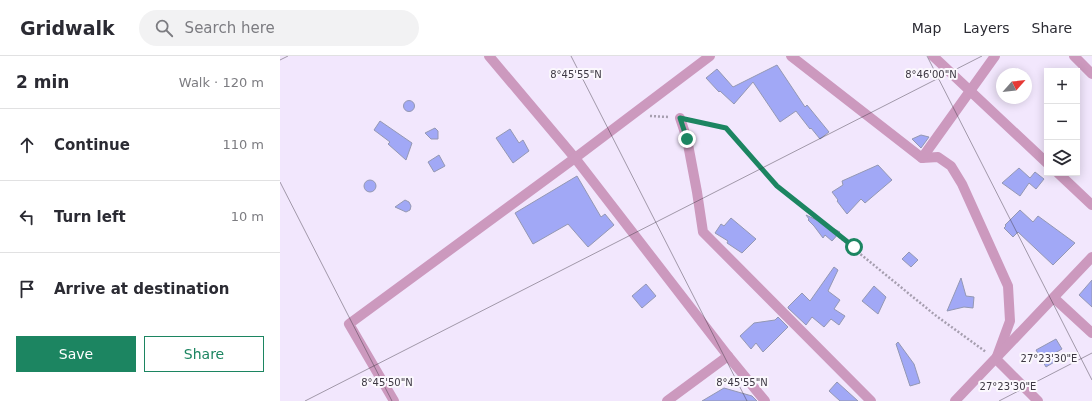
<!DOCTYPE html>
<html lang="en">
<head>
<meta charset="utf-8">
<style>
	:root { --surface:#fff; --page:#f2f2f3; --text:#2b2b33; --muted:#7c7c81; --line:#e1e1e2; --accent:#1c8561 }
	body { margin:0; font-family:"DejaVu Sans",sans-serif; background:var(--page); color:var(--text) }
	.controls { position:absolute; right:12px; top:12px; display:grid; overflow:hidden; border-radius:0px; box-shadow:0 2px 10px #0003 }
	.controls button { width:36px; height:36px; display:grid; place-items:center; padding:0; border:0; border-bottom:1px solid var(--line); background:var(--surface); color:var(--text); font:20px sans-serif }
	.compass { position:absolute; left:716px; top:12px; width:36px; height:36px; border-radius:50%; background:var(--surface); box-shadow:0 2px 10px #0003; rotate:63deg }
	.stop { position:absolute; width:12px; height:12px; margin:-9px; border:3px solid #1c8561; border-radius:50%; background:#fff }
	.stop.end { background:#1c8561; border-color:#fff; box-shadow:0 1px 4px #0008 }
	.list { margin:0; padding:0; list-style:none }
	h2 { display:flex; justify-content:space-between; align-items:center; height:52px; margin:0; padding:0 16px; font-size:17px }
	h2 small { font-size:13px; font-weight:400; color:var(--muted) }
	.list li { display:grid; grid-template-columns:26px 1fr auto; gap:12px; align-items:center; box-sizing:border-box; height:72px; padding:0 16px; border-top:1px solid var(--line) }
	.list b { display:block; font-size:15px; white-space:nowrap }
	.list em { font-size:13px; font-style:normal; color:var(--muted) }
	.actions { display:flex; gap:8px; padding:12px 16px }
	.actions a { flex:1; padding:9px 0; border:1px solid var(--accent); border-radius:0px; text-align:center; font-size:14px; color:var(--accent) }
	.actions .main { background:var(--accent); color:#fff }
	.icon { flex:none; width:22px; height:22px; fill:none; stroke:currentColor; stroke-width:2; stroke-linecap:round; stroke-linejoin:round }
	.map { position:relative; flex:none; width:812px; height:345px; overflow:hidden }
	header { display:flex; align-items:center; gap:24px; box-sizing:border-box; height:56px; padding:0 20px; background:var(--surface); border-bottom:1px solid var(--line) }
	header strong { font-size:19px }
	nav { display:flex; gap:22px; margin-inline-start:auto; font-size:14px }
	.search { width:280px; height:36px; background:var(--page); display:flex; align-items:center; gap:10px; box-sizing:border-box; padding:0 14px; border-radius:22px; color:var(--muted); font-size:15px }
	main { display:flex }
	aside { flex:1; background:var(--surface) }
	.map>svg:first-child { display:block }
	.building { fill:#a1a8f6; stroke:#9498b3 }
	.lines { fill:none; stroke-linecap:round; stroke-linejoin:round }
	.path { stroke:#a69eaf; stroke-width:2.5; stroke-dasharray:2 2; stroke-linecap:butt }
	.minor { stroke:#cc99be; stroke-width:10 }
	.route { stroke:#1c8561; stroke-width:5 }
	.ticks { fill:none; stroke:#3d3843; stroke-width:1; stroke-opacity:0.45 }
	.ticks-label { font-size:10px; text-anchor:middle; fill:#3d3843; stroke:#fbf8fd; stroke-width:4; stroke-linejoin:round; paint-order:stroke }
</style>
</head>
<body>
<header>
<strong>Gridwalk</strong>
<div class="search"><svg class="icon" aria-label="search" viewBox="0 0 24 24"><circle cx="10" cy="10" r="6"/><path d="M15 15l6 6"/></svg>Search here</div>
<nav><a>Map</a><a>Layers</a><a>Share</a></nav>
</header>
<main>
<aside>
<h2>2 min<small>Walk · 120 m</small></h2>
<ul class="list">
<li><svg class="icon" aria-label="ahead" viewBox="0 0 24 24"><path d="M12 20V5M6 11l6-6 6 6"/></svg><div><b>Continue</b></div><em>110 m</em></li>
<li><svg class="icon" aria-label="left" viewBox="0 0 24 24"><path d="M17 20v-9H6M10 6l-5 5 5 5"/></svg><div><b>Turn left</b></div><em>10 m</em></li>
<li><svg class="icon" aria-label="arrive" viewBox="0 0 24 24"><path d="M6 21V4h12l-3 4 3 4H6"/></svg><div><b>Arrive at destination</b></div></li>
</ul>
<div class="actions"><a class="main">Save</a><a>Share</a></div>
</aside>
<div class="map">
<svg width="812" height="345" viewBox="0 0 812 345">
	<rect width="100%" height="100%" fill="#f2e7fd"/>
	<g class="building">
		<polygon points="497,9 525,51 527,49 549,76 540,83 531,72 530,73 516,55 500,66 473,26 454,48 440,35 439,36 426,22 437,13 453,31"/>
		<circle cx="129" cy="50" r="5.5"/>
		<polygon points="100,65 132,87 126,104 108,88 110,86 94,74"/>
		<polygon points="155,72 158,75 158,83 151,83 145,77"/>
		<polygon points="230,73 239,87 243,84 249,95 233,107 216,82"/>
		<polygon points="641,79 649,81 641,92 632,83"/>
		<polygon points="159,99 165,110 154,116 148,106"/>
		<polygon points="598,109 612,124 585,147 581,143 567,158 557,145 558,144 552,136 563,129 562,125"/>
		<polygon points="739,112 750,122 755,116 764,123 756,133 749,127 740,140 722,127"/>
		<polygon points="297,120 321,161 325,158 334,169 308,191 288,168 253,188 235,157"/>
		<circle cx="90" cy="130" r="6"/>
		<polygon points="125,144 129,146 131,150 130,154 126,156 115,151"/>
		<polygon points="740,154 753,166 758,160 795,187 773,209 738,176 733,181 724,172 726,170 725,169"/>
		<polygon points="526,159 541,166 560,176 552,185 545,179 543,182 534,170 528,164 529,163"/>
		<polygon points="451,162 476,183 462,197 447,187 448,185 435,177 441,168 444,170"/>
		<polygon points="629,196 638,204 631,211 622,203"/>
		<polygon points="554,211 558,214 548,235 560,244 554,253 565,260 559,269 551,263 544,271 532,261 526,269 508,252 508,251 522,237 530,245"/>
		<polygon points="681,222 686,240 694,241 693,252 684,251 667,255"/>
		<polygon points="812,224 812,251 799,239"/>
		<polygon points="366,228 376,240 362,252 352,240"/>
		<polygon points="594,230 606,241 598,258 582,245"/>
		<polygon points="498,261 508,271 483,296 476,287 471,293 460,280 474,267 495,264"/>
		<polygon points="776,283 782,293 775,297 781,302 766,311 756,294"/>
		<polygon points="618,286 634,308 640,327 630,330 616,288"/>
		<polygon points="557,326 578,345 560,345 549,335"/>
		<polygon points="444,332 472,340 477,345 422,345"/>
	</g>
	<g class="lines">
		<g class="path">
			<polyline points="370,60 389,61"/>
			<polyline points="412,64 446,72 497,130 655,259 706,296"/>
		</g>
		<g class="minor">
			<polyline points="209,0 295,102 448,300 485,345"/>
			<polyline points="511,0 642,102 658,101 671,110 682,128 728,230 730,265 716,303 758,345"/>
			<polyline points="653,0 767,107"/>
			<polyline points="794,0 812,18"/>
			<polyline points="400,62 407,83 417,136 423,176 591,345"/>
			<polyline points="642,102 715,0"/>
			<polyline points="778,117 812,149"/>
			<polyline points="774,242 812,277"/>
			<polyline points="114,345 69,268 295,102 430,0"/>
			<polyline points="387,345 448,300"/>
			<polyline points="675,345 812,201"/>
		</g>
	</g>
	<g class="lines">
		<polyline class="route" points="407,83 400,62 446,72 497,130 574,191"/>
	</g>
	<path class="ticks" d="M 291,0 L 467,345M 647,0 L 812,324M 0,4 L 8,0M 0,126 L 112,345M 25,345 L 702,0M 719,345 L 812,297"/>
	<g class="ticks-label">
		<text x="296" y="22">8°45'55"N</text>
		<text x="651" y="22">8°46'00"N</text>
		<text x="769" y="306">27°23'30"E</text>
		<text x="107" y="330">8°45'50"N</text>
		<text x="462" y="330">8°45'55"N</text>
		<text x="728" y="334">27°23'30"E</text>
	</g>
</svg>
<div class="controls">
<button>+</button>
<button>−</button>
<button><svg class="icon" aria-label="layers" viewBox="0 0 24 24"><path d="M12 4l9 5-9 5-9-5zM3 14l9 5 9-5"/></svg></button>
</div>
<svg class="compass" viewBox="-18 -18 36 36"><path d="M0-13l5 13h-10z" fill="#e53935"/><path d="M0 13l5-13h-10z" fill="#7c7c81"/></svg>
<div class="stop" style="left:574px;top:191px"></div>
<div class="stop end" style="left:407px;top:83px"></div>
</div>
</main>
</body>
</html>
